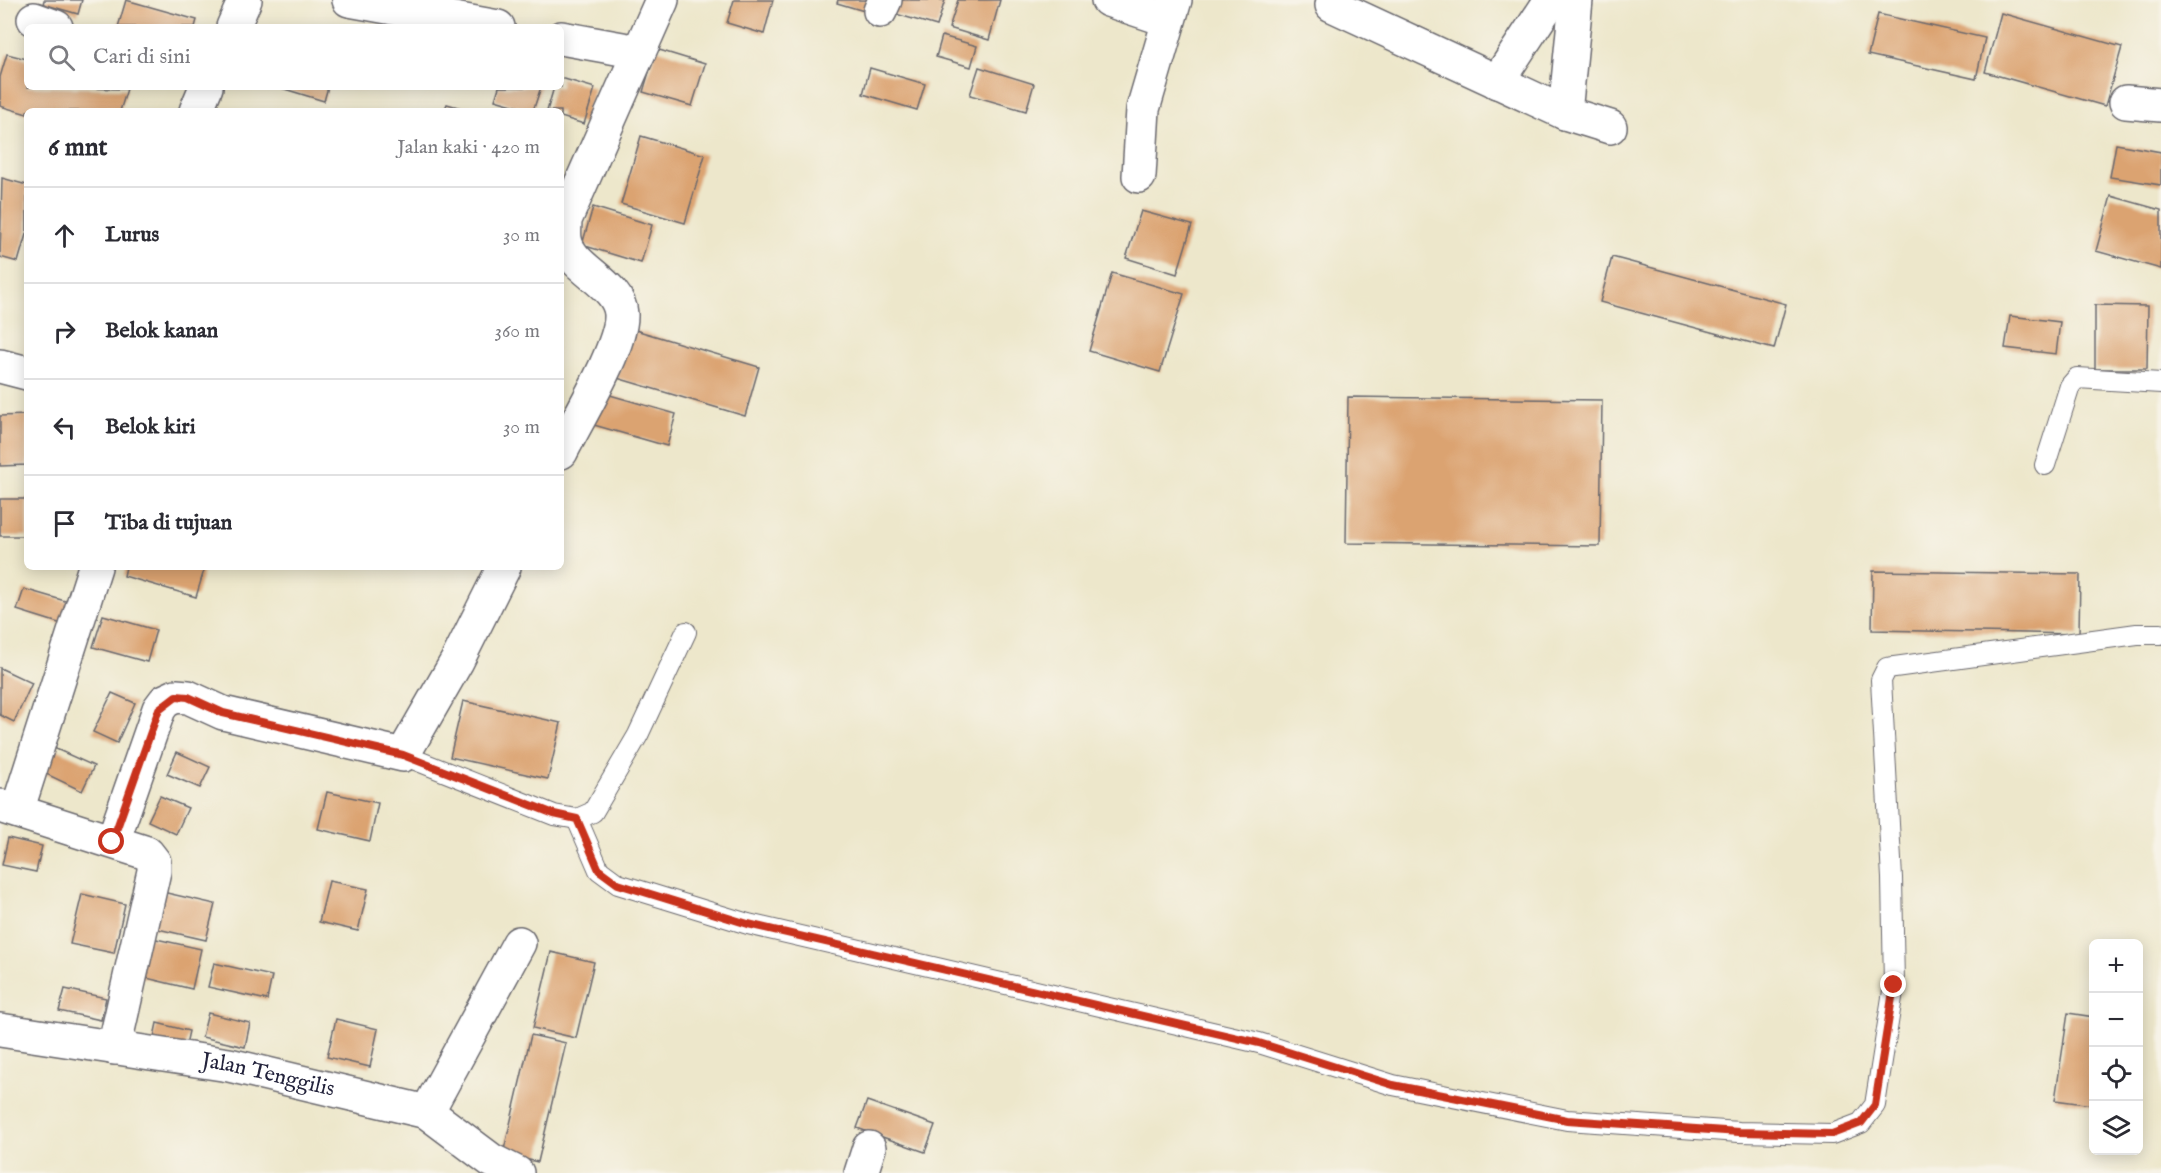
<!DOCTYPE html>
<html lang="id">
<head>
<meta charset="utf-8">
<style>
	:root { --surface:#fff; --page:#f7f7f7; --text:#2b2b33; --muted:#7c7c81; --line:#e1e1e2 }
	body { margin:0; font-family:"IM FELL English",serif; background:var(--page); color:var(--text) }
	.controls { position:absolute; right:18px; bottom:18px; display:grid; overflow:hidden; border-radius:9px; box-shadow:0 3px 15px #0003 }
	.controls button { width:54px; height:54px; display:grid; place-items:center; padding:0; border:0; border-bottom:2px solid var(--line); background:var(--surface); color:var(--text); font:30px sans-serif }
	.stop { position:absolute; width:18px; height:18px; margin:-14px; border:4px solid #c8321e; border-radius:50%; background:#fff }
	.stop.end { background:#c8321e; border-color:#fff; box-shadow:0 2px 6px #0008 }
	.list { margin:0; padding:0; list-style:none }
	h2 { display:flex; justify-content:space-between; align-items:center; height:78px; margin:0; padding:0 24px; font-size:26px }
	h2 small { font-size:20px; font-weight:400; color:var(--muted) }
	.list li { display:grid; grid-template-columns:39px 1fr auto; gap:18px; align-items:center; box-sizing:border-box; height:96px; padding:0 24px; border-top:2px solid var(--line) }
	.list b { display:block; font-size:22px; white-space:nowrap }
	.list em { font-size:20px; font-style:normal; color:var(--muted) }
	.icon { flex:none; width:33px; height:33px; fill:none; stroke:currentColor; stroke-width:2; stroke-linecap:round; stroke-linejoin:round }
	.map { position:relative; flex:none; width:2161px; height:1173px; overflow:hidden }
	.search { position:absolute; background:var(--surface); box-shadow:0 3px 15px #0003; left:24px; top:24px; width:540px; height:66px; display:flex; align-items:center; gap:15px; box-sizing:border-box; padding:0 21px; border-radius:9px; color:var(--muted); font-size:22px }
	.panel { position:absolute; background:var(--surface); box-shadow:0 3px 15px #0003; left:24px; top:108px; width:540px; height:462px; border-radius:9px }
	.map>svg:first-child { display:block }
	.building { fill:#dba371 }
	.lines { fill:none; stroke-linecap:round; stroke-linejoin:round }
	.lane-casing { stroke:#69676d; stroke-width:22 }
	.street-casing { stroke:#69676d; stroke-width:36 }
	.lane { stroke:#fff; stroke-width:20 }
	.street { stroke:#fff; stroke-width:33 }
	.route { stroke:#c8321e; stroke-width:8 }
	.labels { text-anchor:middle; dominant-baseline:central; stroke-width:6; stroke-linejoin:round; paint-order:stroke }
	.street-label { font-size:22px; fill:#22223b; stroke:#f7f3e8 }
</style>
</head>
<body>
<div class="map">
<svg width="2161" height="1173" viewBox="0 0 2161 1173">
	<rect width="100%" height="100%" fill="#f7f3e8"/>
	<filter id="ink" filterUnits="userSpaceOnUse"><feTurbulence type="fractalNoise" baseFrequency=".0167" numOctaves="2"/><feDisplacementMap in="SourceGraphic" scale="12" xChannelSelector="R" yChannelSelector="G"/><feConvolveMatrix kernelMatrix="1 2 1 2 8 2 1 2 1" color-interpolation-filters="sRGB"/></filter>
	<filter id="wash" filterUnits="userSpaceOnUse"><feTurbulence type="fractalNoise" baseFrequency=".008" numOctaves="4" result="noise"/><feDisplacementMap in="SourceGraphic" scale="24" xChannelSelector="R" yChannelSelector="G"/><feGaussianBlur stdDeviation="1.35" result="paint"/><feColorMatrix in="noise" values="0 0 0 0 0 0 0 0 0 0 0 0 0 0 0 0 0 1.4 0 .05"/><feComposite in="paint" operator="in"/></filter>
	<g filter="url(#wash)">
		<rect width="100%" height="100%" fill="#ede7cb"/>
		<g id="blocks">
			<g class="building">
				<polygon points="44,0 82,0 78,14 43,4"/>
				<polygon points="126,0 197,20 195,27 118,27"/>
				<polygon points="734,0 773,0 764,34 727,23"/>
				<polygon points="838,0 875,0 871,13 837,3"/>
				<polygon points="893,0 945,0 937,26 889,12"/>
				<polygon points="958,0 1000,0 989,40 949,28"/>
				<polygon points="2001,13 2122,47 2105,106 1985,72"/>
				<polygon points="1878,14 1985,38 1976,79 1868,55"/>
				<polygon points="942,36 977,46 971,67 936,57"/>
				<polygon points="656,49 705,64 692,106 643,92"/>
				<polygon points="7,54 27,59 27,87 127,89 120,111 27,111 27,114 0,106 0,77"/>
				<polygon points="979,67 1034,84 1026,111 970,95"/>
				<polygon points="870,68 925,84 917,110 863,94"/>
				<polygon points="561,78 595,88 584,124 561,117 561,111 547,111 554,87 561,87"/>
				<polygon points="278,87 328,87 324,101"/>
				<polygon points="499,87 541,87 533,111 495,100"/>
				<polygon points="447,104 469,110 469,111 444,111"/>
				<polygon points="641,136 705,155 685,223 621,204"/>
				<polygon points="2116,144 2161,152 2161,185 2110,177"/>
				<polygon points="2,178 27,185 27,231 18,262 0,257"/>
				<polygon points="2111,196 2161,210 2161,269 2096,251"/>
				<polygon points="593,207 652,225 641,263 582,245"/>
				<polygon points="1141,211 1192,225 1177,274 1126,258"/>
				<polygon points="1612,257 1786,304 1774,349 1600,302"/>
				<polygon points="1112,273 1184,294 1160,372 1089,351"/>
				<polygon points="2095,305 2148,306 2147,369 2095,369"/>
				<polygon points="2010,316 2060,322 2056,354 2005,348"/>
				<polygon points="632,329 759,367 745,416 617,378"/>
				<polygon points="596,391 676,414 667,446 587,423"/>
				<polygon points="1348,397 1602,400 1600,546 1346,543"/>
				<polygon points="27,415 27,465 0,466 0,416"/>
				<rect x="0" y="499" width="27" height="37"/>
				<polygon points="126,567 205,567 196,597 124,576"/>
				<polygon points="1873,571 2080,574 2079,634 1872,630"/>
				<polygon points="24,589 72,603 65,625 17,610"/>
				<polygon points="103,615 156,630 147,662 93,647"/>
				<polygon points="0,668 32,683 14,722 0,715"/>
				<polygon points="112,693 135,703 117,743 93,732"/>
				<polygon points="463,701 561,723 548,779 450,757"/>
				<polygon points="54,748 94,766 82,791 42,772"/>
				<polygon points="177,752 210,767 200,788 167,774"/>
				<polygon points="327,792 378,803 370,841 318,829"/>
				<polygon points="160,796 188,808 176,834 148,821"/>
				<polygon points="8,838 42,846 36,872 2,865"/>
				<polygon points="329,881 368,889 358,931 319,922"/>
				<polygon points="158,891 215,904 206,940 149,927"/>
				<polygon points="82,894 125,904 114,953 70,944"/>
				<polygon points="143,936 201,949 192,989 134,975"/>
				<polygon points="551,952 594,962 576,1038 533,1028"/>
				<polygon points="214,963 272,976 267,1000 208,987"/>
				<polygon points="65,989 106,998 101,1020 59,1011"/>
				<polygon points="208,1013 250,1023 245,1047 202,1037"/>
				<polygon points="2068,1013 2094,1017 2092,1105 2055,1100"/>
				<polygon points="336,1019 378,1029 370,1067 327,1057"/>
				<polygon points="157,1023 189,1031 183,1058 151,1051"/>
				<polygon points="531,1035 566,1043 538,1162 503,1154"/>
				<polygon points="867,1101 935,1125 925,1152 857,1128"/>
			</g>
		</g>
	</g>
	<g filter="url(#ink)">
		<use href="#blocks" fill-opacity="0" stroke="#69676d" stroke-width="1.5"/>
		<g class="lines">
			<g class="lane-casing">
				<g id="lane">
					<polyline points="2045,465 2070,386 2077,378 2161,383"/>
					<polyline points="403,755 554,815 577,819 593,812 638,735 686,632"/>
					<polyline points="577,819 599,870 618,884 748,924 1259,1043 1393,1085 1567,1120 1739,1132 1832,1134 1861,1123 1875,1105 1894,985 1892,878 1881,680 1887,668 2137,634 2161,634"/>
				</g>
			</g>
			<g class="street-casing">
				<g id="street">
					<polyline points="349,0 498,27"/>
					<polyline points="1108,0 1168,20"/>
					<polyline points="1332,5 1565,113 1610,127"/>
					<polyline points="880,11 885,0"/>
					<polyline points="34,19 56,27"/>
					<polyline points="233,27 245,0"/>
					<polyline points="561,38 639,52"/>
					<polyline points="1497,82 1551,0"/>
					<polyline points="2126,102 2161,105"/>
					<polyline points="196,111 206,87"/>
					<polyline points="1565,113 1576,0"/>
					<polyline points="1139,176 1143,109 1175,0"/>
					<polyline points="0,366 27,373"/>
					<path d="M 561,452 C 576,422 623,345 621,314 C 619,282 569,269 565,239 C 564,233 565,226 565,220 L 662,0"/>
					<polyline points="0,806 147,853 154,862 154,871 114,1048"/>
					<polyline points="17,811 95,567"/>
					<polyline points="113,841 159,709 165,701 176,696 188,697 223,713 403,755 457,661 504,567"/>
					<path id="s1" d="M 0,1030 L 229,1065 L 427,1112 L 491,1160 L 517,1173"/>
					<polyline points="427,1112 519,943"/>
					<polyline points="861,1173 869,1148"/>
				</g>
			</g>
			<use href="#lane" class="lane"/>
			<use href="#street" class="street"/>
		</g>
	</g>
	<g class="lines" filter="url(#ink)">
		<polyline class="route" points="112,842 159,709 176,696 188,697 223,713 403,755 554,814 577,819 599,870 618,884 748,924 1259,1043 1393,1085 1567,1120 1739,1132 1832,1134 1861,1123 1875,1105 1894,985"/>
	</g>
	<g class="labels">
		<g class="street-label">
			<text stroke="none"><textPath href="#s1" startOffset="272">Jalan Tenggilis</textPath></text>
		</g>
	</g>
</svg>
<div class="controls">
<button>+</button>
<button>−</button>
<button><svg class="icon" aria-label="locate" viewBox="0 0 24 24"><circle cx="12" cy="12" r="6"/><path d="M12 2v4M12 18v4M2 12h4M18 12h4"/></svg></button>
<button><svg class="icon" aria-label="layers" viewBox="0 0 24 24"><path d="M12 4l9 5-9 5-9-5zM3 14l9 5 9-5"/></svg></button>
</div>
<div class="stop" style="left:112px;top:842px"></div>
<div class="stop end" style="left:1894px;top:985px"></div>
<div class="search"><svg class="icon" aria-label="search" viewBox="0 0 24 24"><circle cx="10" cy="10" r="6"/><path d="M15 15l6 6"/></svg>Cari di sini</div>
<section class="panel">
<h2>6 mnt<small>Jalan kaki · 420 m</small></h2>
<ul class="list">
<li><svg class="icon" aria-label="ahead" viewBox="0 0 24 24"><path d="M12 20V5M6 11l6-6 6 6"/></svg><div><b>Lurus</b></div><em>30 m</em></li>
<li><svg class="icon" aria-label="right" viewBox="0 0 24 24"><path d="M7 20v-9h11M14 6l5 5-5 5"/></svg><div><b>Belok kanan</b></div><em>360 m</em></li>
<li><svg class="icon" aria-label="left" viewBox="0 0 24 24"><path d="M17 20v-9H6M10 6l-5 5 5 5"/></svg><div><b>Belok kiri</b></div><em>30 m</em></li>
<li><svg class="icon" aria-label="arrive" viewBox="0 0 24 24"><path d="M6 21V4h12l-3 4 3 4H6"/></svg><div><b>Tiba di tujuan</b></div></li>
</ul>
</section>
</div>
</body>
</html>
